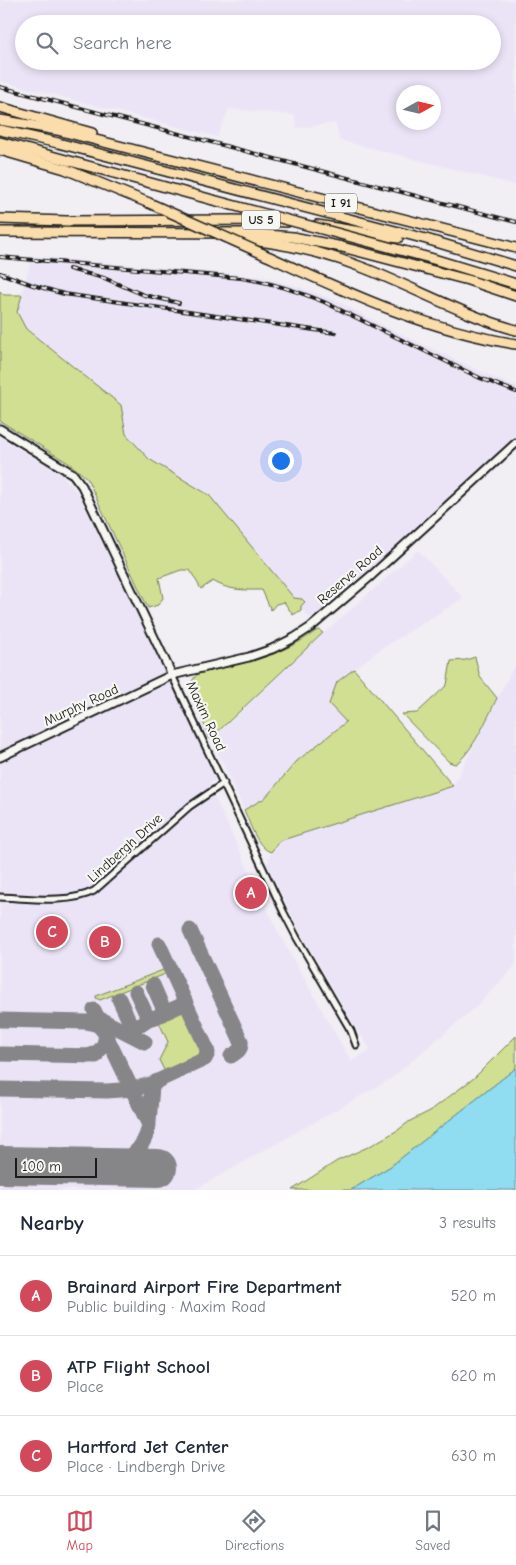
<!DOCTYPE html>
<html lang="en">
<head>
<meta charset="utf-8">
<style>
	:root { --surface:#fff; --page:#f2f2f3; --text:#1f2937; --muted:#747a83; --line:#e0e1e3; --accent:#d1495b }
	body { margin:0; font-family:"Comic Neue",sans-serif; background:var(--page); color:var(--text) }
	.compass { position:absolute; left:396px; top:85px; width:45px; height:45px; border-radius:50%; background:var(--surface); box-shadow:0 2px 8px #0003; rotate:82deg }
	.scale { position:absolute; left:15px; bottom:12px; width:82px; box-sizing:border-box; padding-left:5px; border:2px solid #1c1c1c; border-top:0; font-size:14px; line-height:18px; white-space:nowrap; color:#1c1c1c; -webkit-text-stroke:4px #f6f6f2; paint-order:stroke }
	.you { position:absolute; left:280px; top:460px; width:18px; height:18px; margin:-12px; border:4px solid #fff; border-radius:50%; background:#1a73e8; box-shadow:0 0 0 8px #1a73e833 }
	.badge { display:grid; place-items:center; width:32px; height:32px; border-radius:50%; background:var(--accent); color:#fff; font-size:16px; font-weight:700 }
	.pin { position:absolute; translate:-50% -50%; border:2px solid #fff; box-shadow:0 1px 5px #0006 }
	.list { margin:0; padding:0; list-style:none }
	h2 { display:flex; justify-content:space-between; align-items:center; height:65px; margin:0; padding:0 20px; font-size:21px }
	h2 small { font-size:16px; font-weight:400; color:var(--muted) }
	.list li { display:grid; grid-template-columns:32px 1fr auto; gap:15px; align-items:center; box-sizing:border-box; height:80px; padding:0 20px; border-top:1px solid var(--line) }
	.list b { display:block; font-size:19px; white-space:nowrap }
	.list p { margin:0; font-size:16px; white-space:nowrap; color:var(--muted) }
	.list em { font-size:16px; font-style:normal; color:var(--muted) }
	.icon { flex:none; width:28px; height:28px; fill:none; stroke:currentColor; stroke-width:2; stroke-linecap:round; stroke-linejoin:round }
	.map { position:relative; flex:none; width:516px; height:1190px; overflow:hidden }
	.search { position:absolute; background:var(--surface); box-shadow:0 2px 8px #0003; left:15px; right:15px; top:15px; height:55px; display:flex; align-items:center; gap:12px; box-sizing:border-box; padding:0 18px; border-radius:28px; color:var(--muted); font-size:19px }
	.sheet { height:305px; background:var(--surface) }
	nav { display:flex; justify-content:space-around; align-items:center; box-sizing:border-box; height:70px; border-top:1px solid var(--line); background:var(--surface); font-size:14px; color:var(--muted) }
	nav a { display:grid; justify-items:center; gap:2px }
	nav .on { color:var(--accent) }
	.map>svg:first-child { display:block }
	.built { fill:#ebe4f7; fill-rule:evenodd }
	.green { fill:#d0df92; stroke:#767e57 }
	.water { fill:#90dcf0; stroke:#628f9b }
	.lines { fill:none; stroke-linecap:round; stroke-linejoin:round }
	.taxiway { stroke:#868588; stroke-width:15 }
	.runway { stroke:#868588; stroke-width:38 }
	.street-casing { stroke:#1c1c1c; stroke-width:9 }
	.secondary-casing { stroke:#1c1c1c; stroke-width:11 }
	.highway-casing { stroke:#1c1c1c; stroke-width:12 }
	.street { stroke:#f6f6f2; stroke-width:5 }
	.secondary { stroke:#f6f6f2; stroke-width:7 }
	.highway { stroke:#faddab; stroke-width:9 }
	.rail-casing { stroke:#1c1c1c; stroke-width:4 }
	.rail { stroke:#f6f6f2; stroke-width:2; stroke-dasharray:5.5; stroke-linecap:butt }
	.highway-bridge-casing { stroke:#1c1c1c; stroke-width:12; stroke-linecap:butt }
	.highway-bridge { stroke:#faddab; stroke-width:9 }
	.labels { text-anchor:middle; dominant-baseline:central; stroke-width:4.5; stroke-linejoin:round; paint-order:stroke }
	.shield { fill:#f6f6f2; stroke:#5d5d5c; stroke-width:1 }
	.shield-label { font-size:12px; font-weight:bold; fill:#1c1c1c }
	.street-label { font-size:14px; fill:#1c1c1c; stroke:#f6f6f2 }
</style>
</head>
<body>
<div class="map">
<svg width="516" height="1190" viewBox="0 0 516 1190">
	<rect width="100%" height="100%" fill="#f1eef4"/>
	<filter id="ink" filterUnits="userSpaceOnUse"><feTurbulence type="fractalNoise" baseFrequency=".02" numOctaves="2"/><feDisplacementMap in="SourceGraphic" scale="10" xChannelSelector="R" yChannelSelector="G"/><feConvolveMatrix kernelMatrix="1 2 1 2 8 2 1 2 1" color-interpolation-filters="sRGB"/></filter>
	<g filter="url(#ink)">
		<g class="built">
			<path d="M 0,0 L 516,0 L 516,185 L 339,140 L 336,123 L 297,128 L 295,115 L 229,109 L 217,137 L 0,81 ZM 24,24 L 492,24 L 492,61 L 24,61 ZM 404,92 L 434,92 L 434,122 L 404,122 Z"/>
			<polygon points="32,256 264,277 305,289 338,301 382,325 499,380 516,386 516,438 463,483 363,576 312,621 209,495 149,459 126,434 121,405 26,329 17,312"/>
			<polygon points="0,437 60,473 78,493 162,664 215,777 215,780 210,783 214,796 279,934 351,1061 371,1050 351,1020 299,930 267,864 271,852 279,841 453,786 512,670 516,666 516,965 478,1005 389,1080 194,1190 0,1190"/>
			<polygon points="418,550 463,598 375,653 337,682 346,722 297,761 265,798 244,810 212,739 316,640"/>
		</g>
		<g class="green">
			<path d="M 0,291 L 4,295 L 22,295 L 17,312 L 26,329 L 121,405 L 126,434 L 149,459 L 209,495 L 294,598 L 302,599 L 305,602 L 301,606 L 301,610 L 293,615 L 284,602 L 276,604 L 271,610 L 262,590 C 244,590 229,591 213,581 L 201,589 L 190,570 L 181,570 L 159,578 L 163,598 L 158,605 L 148,608 L 87,478 L 70,464 L 0,421 Z"/>
			<path d="M 319,630 L 323,633 L 210,739 L 191,692 C 190,684 192,679 198,674 C 243,663 278,658 316,631 Z"/>
			<path d="M 475,657 L 480,677 L 497,698 C 489,715 471,755 455,764 L 449,762 L 402,714 L 417,713 L 447,685 L 451,661 L 466,660 Z"/>
			<path d="M 354,669 L 453,786 L 279,841 L 271,852 C 257,848 250,823 244,810 L 265,798 L 297,761 L 346,722 L 329,704 L 337,682 Z"/>
			<polygon points="163,970 165,973 163,975 100,1000 96,998 96,996"/>
			<path d="M 182,1008 L 185,1012 C 189,1022 206,1047 198,1056 C 191,1063 174,1068 165,1072 L 159,1060 L 168,1042 L 157,1018 Z"/>
			<polygon points="516,1036 516,1068 391,1166 351,1190 292,1190 337,1161 370,1146 398,1130 410,1121 430,1111 474,1078"/>
		</g>
		<polygon class="water" points="516,1068 516,1190 351,1190 391,1166"/>
		<g class="lines">
			<g class="taxiway">
				<path d="M 190,930 L 241,1041 C 242,1049 238,1052 231,1056"/>
				<polyline points="153,985 163,1008 163,1011 161,1015"/>
				<polyline points="136,992 147,1016 144,1023"/>
				<polyline points="119,999 136,1036"/>
				<path d="M 94,1010 L 149,1125 C 144,1152 126,1163 100,1167"/>
				<polyline points="98,1018 145,1042"/>
				<path d="M 0,1020 L 87,1022 L 98,1025 L 105,1033 C 107,1045 100,1053 88,1056"/>
				<polyline points="123,1030 127,1030 186,1003"/>
				<polyline points="0,1054 96,1056"/>
				<polyline points="0,1089 107,1091 133,1089 151,1084 205,1059 208,1053 207,1049 159,944"/>
				<polyline points="149,1122 152,1087 156,1082"/>
			</g>
			<polyline class="runway" points="0,1165 158,1168"/>
			<g class="street-casing">
				<g id="street">
					<polyline points="172,675 284,913 297,938 351,1031 356,1045"/>
					<path d="M 0,897 C 28,898 69,904 94,891 L 190,806 L 224,783"/>
				</g>
			</g>
			<g class="secondary-casing">
				<g id="secondary">
					<polyline points="0,429 73,474 82,486 172,675"/>
					<polyline points="0,757 172,675 249,657 272,649 294,638 311,627 372,575 516,443"/>
				</g>
			</g>
			<g class="highway-casing">
				<g id="highway">
					<polyline points="0,107 92,133"/>
					<polyline points="0,120 57,130 516,248"/>
					<polyline points="0,130 58,143 426,239 516,266"/>
					<polyline points="0,142 213,200"/>
					<polyline points="0,150 65,169 149,203"/>
					<polyline points="0,219 67,221 234,220 287,222"/>
					<polyline points="317,225 398,238"/>
					<polyline points="0,232 243,233 293,237 342,247 468,280 516,296"/>
					<path d="M 229,238 C 275,241 321,251 364,268 C 415,288 463,315 516,330"/>
					<path d="M 261,253 C 346,292 423,329 516,344"/>
					<polyline points="430,258 516,284"/>
				</g>
			</g>
			<use href="#street" class="street"/>
			<use href="#secondary" class="secondary"/>
			<use href="#highway" class="highway"/>
			<g class="rail-casing">
				<g id="rail">
					<polyline points="0,87 516,222"/>
					<path d="M 0,257 L 241,278 C 270,282 297,291 324,302 L 480,378 L 516,392"/>
					<polyline points="69,269 104,278 144,295 179,303"/>
					<polyline points="0,273 33,285 64,294 335,333"/>
				</g>
			</g>
			<use href="#rail" class="rail"/>
			<g class="highway-bridge-casing">
				<g id="highway-bridge">
					<polyline points="213,200 430,258"/>
					<polyline points="149,203 261,253"/>
				</g>
			</g>
			<use href="#highway-bridge" class="highway-bridge"/>
		</g>
	</g>
	<g class="labels">
		<g class="shield">
			<rect x="325" y="193.5" width="32" height="19" rx="4"/>
			<rect x="242" y="210.5" width="38" height="19" rx="4"/>
		</g>
		<g class="shield-label">
			<text x="341" y="203">I 91</text>
			<text x="261" y="220">US 5</text>
		</g>
		<g class="street-label">
			<text transform="translate(350 575) rotate(-41)">Reserve Road</text>
			<text transform="translate(81 705) rotate(-25)">Murphy Road</text>
			<text transform="translate(206 716) rotate(65)">Maxim Road</text>
			<text transform="translate(125 848) rotate(-42)">Lindbergh Drive</text>
		</g>
	</g>
</svg>
<svg class="compass" viewBox="-18 -18 36 36"><path d="M0-13l5 13h-10z" fill="#e53935"/><path d="M0 13l5-13h-10z" fill="#747a83"/></svg>
<div class="scale">100 m</div>
<div class="you"></div>
<div class="pin badge" style="left:251px;top:893px">A</div>
<div class="pin badge" style="left:105px;top:942px">B</div>
<div class="pin badge" style="left:52px;top:932px">C</div>
<div class="search"><svg class="icon" aria-label="search" viewBox="0 0 24 24"><circle cx="10" cy="10" r="6"/><path d="M15 15l6 6"/></svg>Search here</div>
</div>
<section class="sheet">
<h2>Nearby<small>3 results</small></h2>
<ul class="list">
<li><span class="badge">A</span><div><b>Brainard Airport Fire Department</b><p>Public building · Maxim Road</p></div><em>520 m</em></li>
<li><span class="badge">B</span><div><b>ATP Flight School</b><p>Place</p></div><em>620 m</em></li>
<li><span class="badge">C</span><div><b>Hartford Jet Center</b><p>Place · Lindbergh Drive</p></div><em>630 m</em></li>
</ul>
</section>
<nav>
<a class="on"><svg class="icon" aria-label="map" viewBox="0 0 24 24"><path d="M3 6l6-2 6 2 6-2v14l-6 2-6-2-6 2zM9 4v14M15 6v14"/></svg>Map</a>
<a><svg class="icon" aria-label="directions" viewBox="0 0 24 24"><path d="M12 3l9 9-9 9-9-9zM9 14v-3h6M13 9l2 2-2 2"/></svg>Directions</a>
<a><svg class="icon" aria-label="saved" viewBox="0 0 24 24"><path d="M7 4h10v16l-5-4-5 4z"/></svg>Saved</a>
</nav>
</body>
</html>
